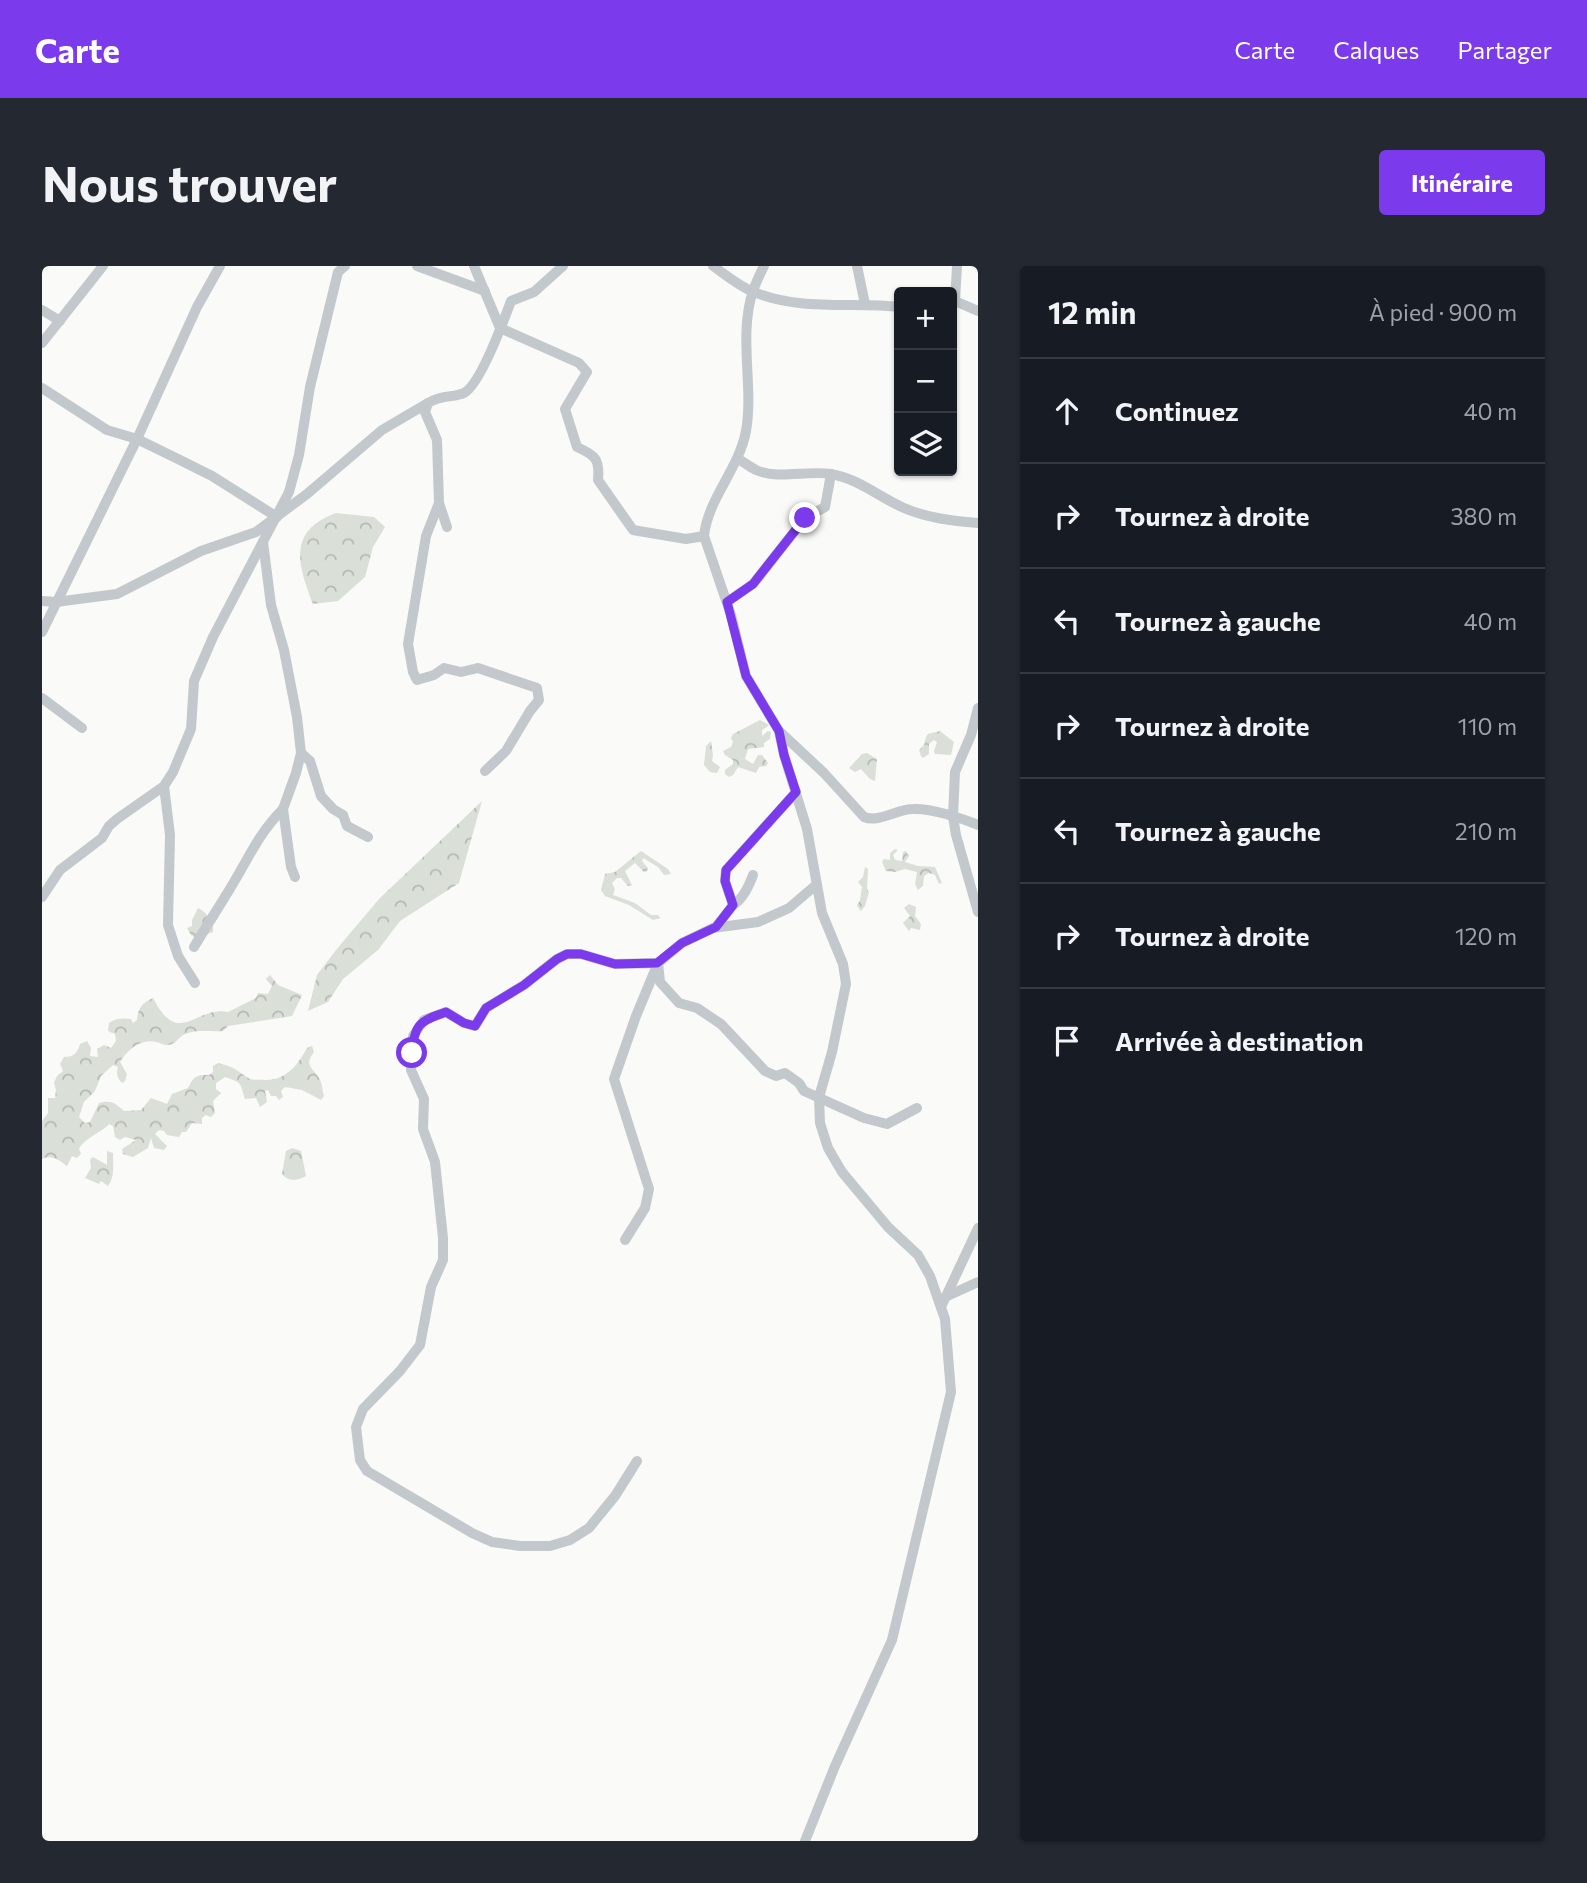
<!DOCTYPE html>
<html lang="fr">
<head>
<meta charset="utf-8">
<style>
	:root { --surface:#171b24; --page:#242831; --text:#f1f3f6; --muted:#9ea1a6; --line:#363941; --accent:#7c3aed }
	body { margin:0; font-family:Commissioner,sans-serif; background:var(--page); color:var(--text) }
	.controls { position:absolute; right:21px; top:21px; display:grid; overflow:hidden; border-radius:7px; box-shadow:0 2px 5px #0004 }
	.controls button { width:63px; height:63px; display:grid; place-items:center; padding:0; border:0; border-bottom:2px solid var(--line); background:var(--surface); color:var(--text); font:35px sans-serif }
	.stop { position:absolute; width:21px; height:21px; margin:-16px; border:5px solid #7c3aed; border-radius:50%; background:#fff }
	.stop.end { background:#7c3aed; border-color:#fff; box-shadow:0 2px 7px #0008 }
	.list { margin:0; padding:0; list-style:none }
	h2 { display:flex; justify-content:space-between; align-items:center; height:91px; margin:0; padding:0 28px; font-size:30px }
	h2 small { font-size:23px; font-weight:400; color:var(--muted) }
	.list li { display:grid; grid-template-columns:46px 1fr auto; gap:21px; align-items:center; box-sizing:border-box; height:105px; padding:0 28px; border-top:2px solid var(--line) }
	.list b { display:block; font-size:26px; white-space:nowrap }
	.list em { font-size:23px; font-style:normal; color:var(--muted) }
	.icon { flex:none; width:38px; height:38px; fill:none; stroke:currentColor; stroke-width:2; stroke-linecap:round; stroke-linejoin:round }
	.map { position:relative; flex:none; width:936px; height:1575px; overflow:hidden; border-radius:7px }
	header { display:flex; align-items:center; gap:42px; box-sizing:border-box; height:98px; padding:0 35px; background:var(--accent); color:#fff }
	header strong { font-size:33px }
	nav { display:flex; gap:38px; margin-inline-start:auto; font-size:24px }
	.intro { display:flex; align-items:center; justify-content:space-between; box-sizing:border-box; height:168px; padding:0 42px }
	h1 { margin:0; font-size:49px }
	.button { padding:18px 32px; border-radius:7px; background:var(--accent); color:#fff; font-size:24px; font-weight:700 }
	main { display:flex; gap:42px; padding:0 42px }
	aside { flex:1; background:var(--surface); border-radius:7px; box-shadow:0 2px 5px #0004 }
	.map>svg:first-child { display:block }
	.forest { fill:url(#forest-crowns) }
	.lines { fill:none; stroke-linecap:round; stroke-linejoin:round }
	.minor { stroke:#c3c8cc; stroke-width:10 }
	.route { stroke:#7c3aed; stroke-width:9 }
</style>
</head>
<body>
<header>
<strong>Carte</strong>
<nav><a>Carte</a><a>Calques</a><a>Partager</a></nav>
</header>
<div class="intro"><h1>Nous trouver</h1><a class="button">Itinéraire</a></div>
<main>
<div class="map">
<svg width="936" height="1575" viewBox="0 0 936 1575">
	<defs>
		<pattern id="forest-crowns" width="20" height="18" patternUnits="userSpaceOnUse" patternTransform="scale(1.75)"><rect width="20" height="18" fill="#dadfd7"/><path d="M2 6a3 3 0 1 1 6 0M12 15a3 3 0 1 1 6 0" fill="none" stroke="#b4b9b4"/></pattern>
	</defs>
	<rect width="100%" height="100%" fill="#fafaf8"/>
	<g class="forest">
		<path d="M 294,247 L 332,251 L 343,261 L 331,281 L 323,311 L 296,335 L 271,338 C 256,298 245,265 294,247 Z"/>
		<polygon points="718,454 727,459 720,464 720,470 726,465 729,466 728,473 722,477 722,481 706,483 703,493 711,498 716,489 720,489 726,497 724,500 717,501 714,507 696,501 691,509 687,511 683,508 683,504 691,498 691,494 683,489 681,485 689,481 691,476 689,472 691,468"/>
		<path d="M 898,465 L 912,476 L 909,489 L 893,488 L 892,485 L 895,476 L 892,474 L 887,478 L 887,488 L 881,492 L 879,490 L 877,484 L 882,479 C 886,465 883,469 898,465 Z"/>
		<polygon points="669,475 671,489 670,495 678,501 675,507 668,506 662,499 664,480"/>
		<polygon points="825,487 835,493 833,515 828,513 819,503 813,506 807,502 820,488"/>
		<polygon points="440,535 417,617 358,655 336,684 301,713 286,736 266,745 275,709 294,684 337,633"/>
		<polygon points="853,583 856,584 851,589 853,594 860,595 861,586 864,585 867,590 863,596 876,600 893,601 900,617 897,618 893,609 887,607 882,610 881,620 876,624 873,618 875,606 863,603 853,606 844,605 840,596 842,593 848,594 848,587"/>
		<polygon points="599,585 626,603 629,608 622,609 616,601 601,592 600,595 606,602 605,605 602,606 593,597 583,605 590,619 586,620 579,612 575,612 570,617 573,623 571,629 593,637 609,649 616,649 618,652 611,654 587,639 563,630 559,624 563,608 573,606"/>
		<polygon points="823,601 826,603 825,623 827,626 823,640 819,645 815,640 818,634 820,621 816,616 821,611"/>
		<polygon points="867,638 874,641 873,650 879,658 878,664 869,662 867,665 861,657 868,650 862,642"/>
		<path d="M 156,642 C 164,646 173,656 171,666 L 153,672 L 149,669 L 145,662 L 150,660 L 150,654 Z"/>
		<path d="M 228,709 L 236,719 L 260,729 L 250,750 L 186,760 L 181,765 C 168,766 156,763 143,768 C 138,770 135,776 130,778 C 123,781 120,777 114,776 C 99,772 85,784 78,796 L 85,808 L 83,815 L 80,817 C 75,812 74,807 76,801 L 71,799 L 59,810 L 53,825 L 42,836 L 37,851 L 43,857 L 48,856 L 57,837 C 69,834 73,837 82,845 L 99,844 L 109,832 L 125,838 L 130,828 L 146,822 C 152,810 154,809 167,809 L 171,806 L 171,800 L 176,797 C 190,800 195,804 206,812 C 211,815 218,813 223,814 C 243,815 256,799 265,782 L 270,780 L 272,786 C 262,799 270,801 277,812 C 280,816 280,824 282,830 L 279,834 L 260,824 L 243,821 L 239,825 L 241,831 L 237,834 L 234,830 L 229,830 L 226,824 L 223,825 L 225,836 L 218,841 L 214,832 L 203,833 C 198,817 201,817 183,811 L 174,817 L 174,823 L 179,827 L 171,835 L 173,847 L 169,851 L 164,849 L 160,852 L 160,858 L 150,857 L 144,866 L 140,866 L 137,871 L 125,869 L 122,865 L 117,864 L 113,868 L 125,880 L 122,884 L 112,882 L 109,872 L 106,882 L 91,891 L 81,888 L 80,883 L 94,874 L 83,871 L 78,874 L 73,871 L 71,860 L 67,858 C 59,867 42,872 37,883 L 39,888 L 35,892 L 30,890 L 25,900 C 17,894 10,888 0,893 L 0,855 L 6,847 L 6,832 L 13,832 L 14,824 L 12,817 L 15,810 L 21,805 L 18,798 L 22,791 C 31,791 35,788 38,778 L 45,775 L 49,782 L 48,790 L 56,791 L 55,783 L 62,779 L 69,782 L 74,775 L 73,768 L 66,765 L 67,757 C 74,752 80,752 89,753 L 91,757 L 95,754 C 96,742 100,737 111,732 C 137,783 154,739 186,746 L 214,732 L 216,727 L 226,728 L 230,720 L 224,713 Z"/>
		<path d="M 250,882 L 259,885 L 264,910 C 256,915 246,916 240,908 L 244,885 Z"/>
		<path d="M 65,885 L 71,887 C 71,898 73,911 66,920 L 59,915 L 57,918 L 43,912 L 49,902 L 48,894 L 51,891 L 65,899 Z"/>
	</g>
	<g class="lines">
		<g class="minor">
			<polyline points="375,0 443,25"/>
			<path d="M 432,0 L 458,62 L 537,97 L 545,106 L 523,143 L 535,181 C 553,189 558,193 556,214 L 591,264 L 644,273 L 662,270"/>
			<path d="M 671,0 C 684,9 698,21 712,26 C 758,45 809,36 857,41"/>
			<path d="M 722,0 C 718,8 714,16 711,25 C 696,70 712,120 704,165 C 697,203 666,232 662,270 L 689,349 L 704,410 L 737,465 L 742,489 L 765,563 L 780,647 L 801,698 L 804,718 L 790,786 L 777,831 L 778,857 L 786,882 L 800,906 L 846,961 L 876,989 L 888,1010 L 903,1053 L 909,1126 L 850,1374 L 793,1500 L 763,1575"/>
			<polyline points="815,0 823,38"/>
			<polyline points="915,0 913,35 936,45"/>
			<polyline points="0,44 18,55"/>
			<polyline points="0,77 61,0"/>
			<polyline points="0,122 65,164 95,173 138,194 170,210 235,251"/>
			<path d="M 696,193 C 702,196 708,201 714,204 C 737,214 764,204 789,208 C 817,213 837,231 862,242 C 885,252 911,255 936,257"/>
			<polyline points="397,237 384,270 366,378 371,406 375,414 392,409 402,402 419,406 436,402 495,422 497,434 488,445 464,485 443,505"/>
			<path d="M 405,261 L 397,237 L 395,174 L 383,146 L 386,137 C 401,128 411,132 422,127 C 438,119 462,54 469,35 L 492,26 L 521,0"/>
			<polyline points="221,276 229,339 242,384 255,451 259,487 254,507 241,543 249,601 253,611"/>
			<polyline points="0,335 14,336 75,328 159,285 214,266 265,228 340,164 386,137"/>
			<polyline points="685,336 711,318 763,252 783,241 789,208"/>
			<polyline points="0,366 95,173 155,41 178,0"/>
			<polyline points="0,432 40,462"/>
			<polyline points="936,442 929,469 913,506 911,551 914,569 936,646"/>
			<path d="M 737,465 L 782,507 L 822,551 C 837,557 855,543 871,543 C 889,542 919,552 936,559"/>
			<polyline points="259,487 268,495 279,530 291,543 301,549 305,560 326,571"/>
			<polyline points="122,520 128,569 126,659 136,690 153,717"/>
			<polyline points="0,631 18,604 60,572 67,560 75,553 122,520 131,506 149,463 152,415 171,371 247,226 257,189 268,121 296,6 303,0"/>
			<path d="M 691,639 C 701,633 707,620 711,609"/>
			<polyline points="674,661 691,639 683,615 684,604 754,526"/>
			<path d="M 152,681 C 165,659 179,638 192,616 C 208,589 218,566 241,543"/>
			<polyline points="583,974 603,942 607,923 572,813 594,750 616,697 640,677 671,662 716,656 747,642 774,619"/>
			<polyline points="903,1031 936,1016"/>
			<polyline points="899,1041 936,962"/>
			<polyline points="595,1195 573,1230 547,1262 528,1274 508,1280 478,1280 450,1276 430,1267 325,1205 318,1194 314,1161 321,1143 358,1105 378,1079 389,1021 401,994 401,972 393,896 381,863 382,833 369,804 371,770 382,754 404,746 422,757 433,760 444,742 482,719 515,693 525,688 539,688 573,698 616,697 618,716 637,737 655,742 679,758 723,805 734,810 743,807 757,817 762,825 822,852 845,858 875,842"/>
		</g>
	</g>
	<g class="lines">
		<path class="route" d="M 370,787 C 372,758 378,755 404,746 L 422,757 L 433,760 L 444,742 L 482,719 L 515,693 L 525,688 L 539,688 L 573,698 L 615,697 L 640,677 L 674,661 L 691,639 L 683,615 L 684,604 L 754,526 L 742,489 L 737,465 L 704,410 L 685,336 L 711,318 L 763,252"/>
	</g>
</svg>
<div class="controls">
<button>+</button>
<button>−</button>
<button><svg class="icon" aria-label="layers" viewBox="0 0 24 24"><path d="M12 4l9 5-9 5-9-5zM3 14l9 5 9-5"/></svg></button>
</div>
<div class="stop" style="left:370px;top:787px"></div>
<div class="stop end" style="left:763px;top:252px"></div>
</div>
<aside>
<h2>12 min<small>À pied · 900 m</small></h2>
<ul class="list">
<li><svg class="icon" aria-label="ahead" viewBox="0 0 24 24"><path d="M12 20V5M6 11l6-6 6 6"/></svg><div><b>Continuez</b></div><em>40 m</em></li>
<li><svg class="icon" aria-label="right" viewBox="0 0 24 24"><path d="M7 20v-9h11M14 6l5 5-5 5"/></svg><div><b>Tournez à droite</b></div><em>380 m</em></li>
<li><svg class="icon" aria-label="left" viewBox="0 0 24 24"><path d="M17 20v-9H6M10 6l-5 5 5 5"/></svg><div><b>Tournez à gauche</b></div><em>40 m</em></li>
<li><svg class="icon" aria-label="right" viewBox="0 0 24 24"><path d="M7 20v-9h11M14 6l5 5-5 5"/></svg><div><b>Tournez à droite</b></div><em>110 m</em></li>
<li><svg class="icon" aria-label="left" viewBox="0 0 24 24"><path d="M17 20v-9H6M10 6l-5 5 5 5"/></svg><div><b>Tournez à gauche</b></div><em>210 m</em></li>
<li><svg class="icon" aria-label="right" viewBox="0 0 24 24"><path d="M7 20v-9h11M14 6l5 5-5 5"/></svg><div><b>Tournez à droite</b></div><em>120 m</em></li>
<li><svg class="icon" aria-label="arrive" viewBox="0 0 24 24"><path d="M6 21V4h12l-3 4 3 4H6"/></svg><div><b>Arrivée à destination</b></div></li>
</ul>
</aside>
</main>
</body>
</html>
